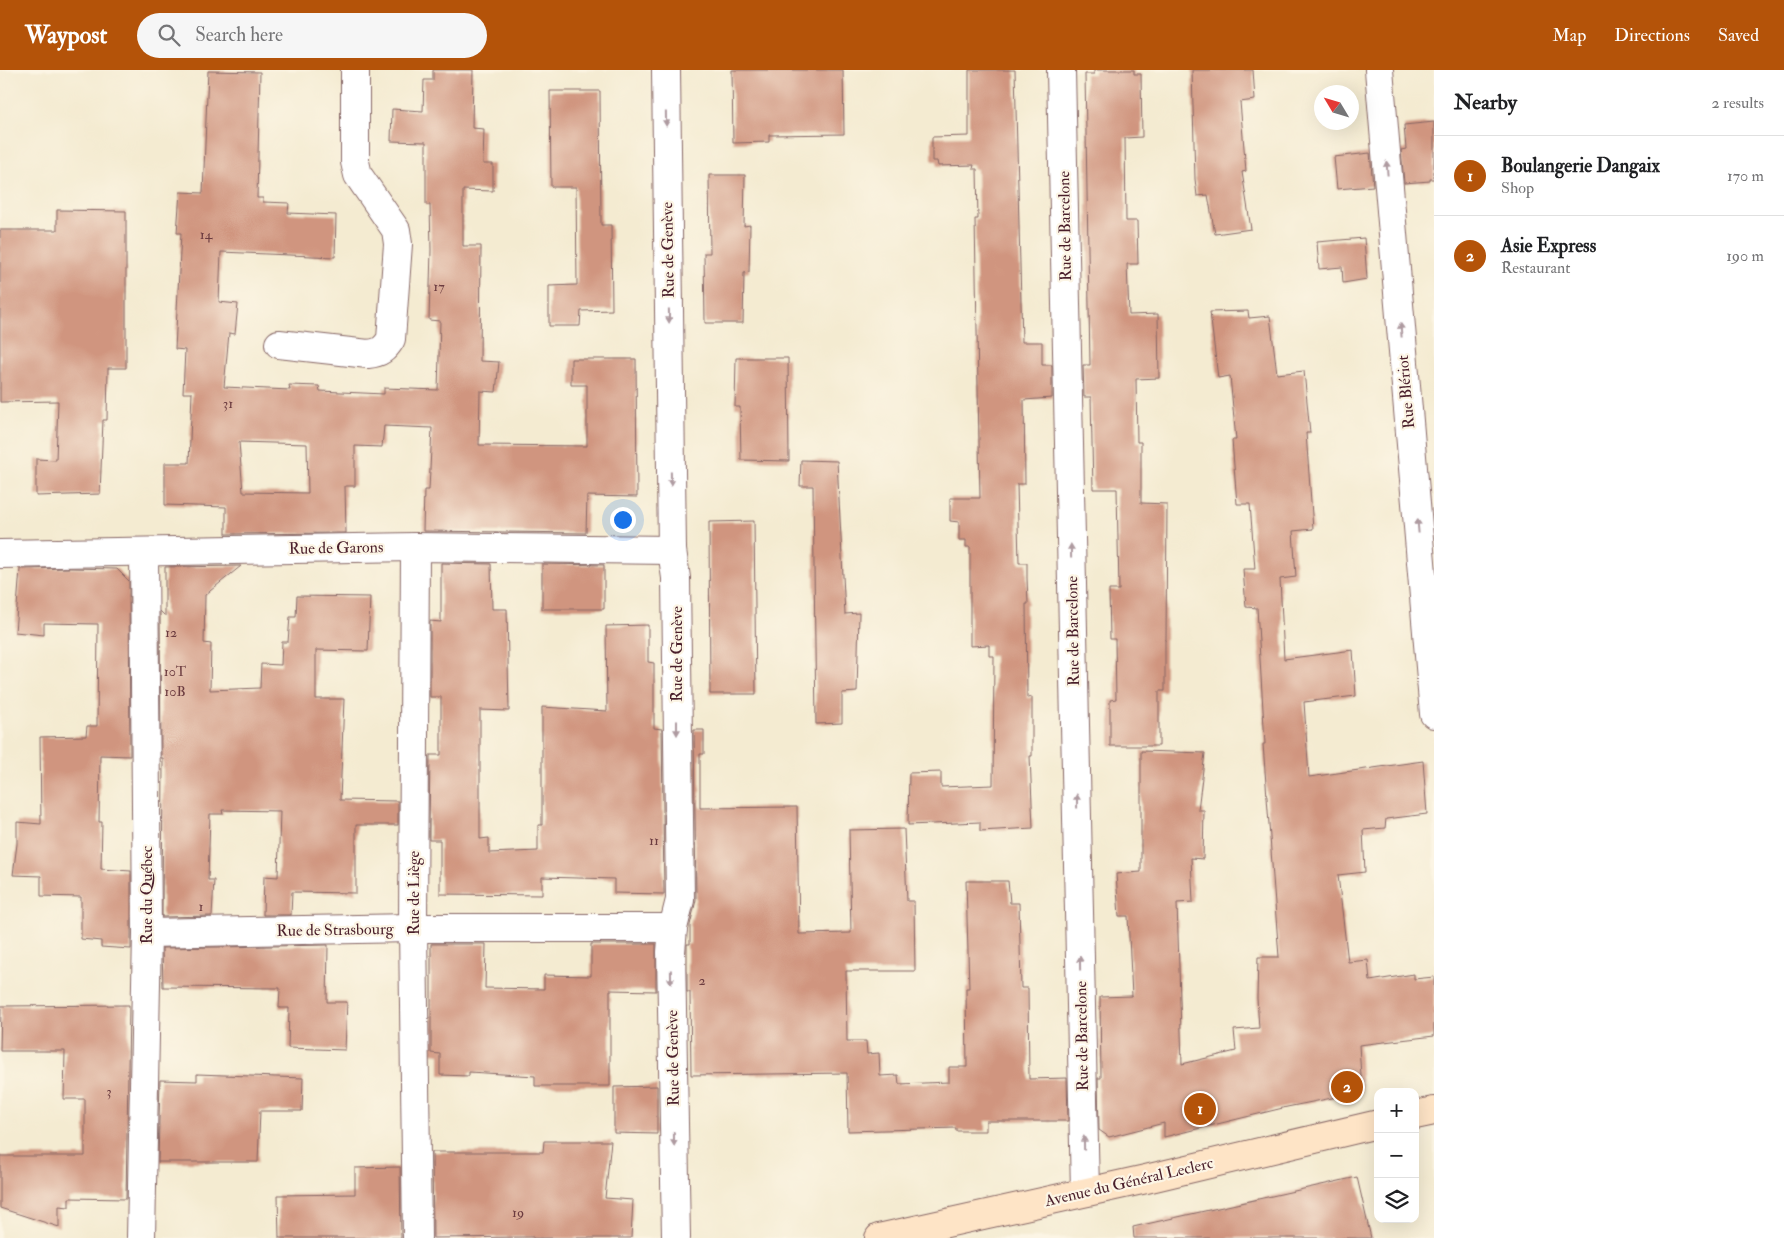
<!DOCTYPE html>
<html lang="en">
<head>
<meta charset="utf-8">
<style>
	:root { --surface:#fff; --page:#f6f6f6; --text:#202124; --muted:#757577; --line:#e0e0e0; --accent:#b45309 }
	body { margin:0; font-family:"IM FELL Double Pica",serif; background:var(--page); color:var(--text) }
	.controls { position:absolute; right:15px; bottom:15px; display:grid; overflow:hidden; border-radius:10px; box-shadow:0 5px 20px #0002 }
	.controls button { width:45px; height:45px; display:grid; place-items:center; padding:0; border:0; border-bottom:1px solid var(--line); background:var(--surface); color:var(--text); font:25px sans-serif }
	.compass { position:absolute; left:1314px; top:15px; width:45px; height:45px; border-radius:50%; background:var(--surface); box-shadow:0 5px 20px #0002; rotate:308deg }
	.you { position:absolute; left:622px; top:449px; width:18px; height:18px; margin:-12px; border:4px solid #fff; border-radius:50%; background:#1a73e8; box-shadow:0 0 0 8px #1a73e833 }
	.badge { display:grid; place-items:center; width:32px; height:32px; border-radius:50%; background:var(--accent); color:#fff; font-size:16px; font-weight:700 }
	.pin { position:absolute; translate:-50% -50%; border:2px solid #fff; box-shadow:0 1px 5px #0006 }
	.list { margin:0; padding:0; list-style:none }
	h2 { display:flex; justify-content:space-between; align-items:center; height:65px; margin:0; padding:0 20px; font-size:21px }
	h2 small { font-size:16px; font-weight:400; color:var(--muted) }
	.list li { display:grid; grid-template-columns:32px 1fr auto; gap:15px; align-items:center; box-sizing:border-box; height:80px; padding:0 20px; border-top:1px solid var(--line) }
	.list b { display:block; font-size:19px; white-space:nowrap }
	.list p { margin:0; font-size:16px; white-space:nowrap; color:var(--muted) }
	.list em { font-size:16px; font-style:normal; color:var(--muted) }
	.icon { flex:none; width:28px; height:28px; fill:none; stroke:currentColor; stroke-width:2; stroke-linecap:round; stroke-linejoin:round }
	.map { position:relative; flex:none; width:1434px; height:1168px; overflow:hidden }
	header { display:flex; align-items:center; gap:30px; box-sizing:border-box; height:70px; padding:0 25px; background:var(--accent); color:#fff }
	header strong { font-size:24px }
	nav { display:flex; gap:28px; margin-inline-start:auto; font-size:18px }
	.search { width:350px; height:45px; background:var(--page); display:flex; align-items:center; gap:12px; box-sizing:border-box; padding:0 18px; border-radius:28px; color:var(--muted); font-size:19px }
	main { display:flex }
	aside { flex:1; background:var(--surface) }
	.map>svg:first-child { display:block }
	.building { fill:#d0957f; fill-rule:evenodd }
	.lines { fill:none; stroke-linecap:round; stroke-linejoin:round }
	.minor-casing { stroke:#866665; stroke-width:30 }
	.secondary-casing { stroke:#866665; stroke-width:30 }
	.minor { stroke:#fff; stroke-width:28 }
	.secondary { stroke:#fee4c6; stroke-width:28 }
	.oneway { fill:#ae9aa0 }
	.labels { text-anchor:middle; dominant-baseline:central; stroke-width:4.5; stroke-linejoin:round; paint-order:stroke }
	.number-label { font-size:14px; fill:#6c3c40 }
	.street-label { font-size:16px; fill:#4a1f2b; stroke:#fcf5e5 }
</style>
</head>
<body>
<header>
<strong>Waypost</strong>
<div class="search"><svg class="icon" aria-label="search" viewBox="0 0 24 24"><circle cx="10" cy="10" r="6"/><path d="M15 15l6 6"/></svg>Search here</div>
<nav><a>Map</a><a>Directions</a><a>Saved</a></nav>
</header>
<main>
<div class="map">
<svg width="1434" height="1168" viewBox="0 0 1434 1168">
	<rect width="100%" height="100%" fill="#fcf5e5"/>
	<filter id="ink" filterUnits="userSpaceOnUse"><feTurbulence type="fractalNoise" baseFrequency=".02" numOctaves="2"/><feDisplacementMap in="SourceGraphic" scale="10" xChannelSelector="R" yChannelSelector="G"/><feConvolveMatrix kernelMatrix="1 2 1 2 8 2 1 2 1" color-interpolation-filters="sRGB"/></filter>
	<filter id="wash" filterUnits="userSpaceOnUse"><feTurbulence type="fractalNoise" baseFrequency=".0096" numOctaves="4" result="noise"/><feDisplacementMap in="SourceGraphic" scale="20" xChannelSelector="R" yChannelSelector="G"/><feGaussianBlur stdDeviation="1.12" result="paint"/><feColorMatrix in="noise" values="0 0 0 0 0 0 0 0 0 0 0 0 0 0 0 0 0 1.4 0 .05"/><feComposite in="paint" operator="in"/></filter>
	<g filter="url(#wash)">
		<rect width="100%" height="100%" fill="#f4ebd1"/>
		<g id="blocks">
			<g class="building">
				<path d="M 433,0 L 473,0 L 472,58 L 484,59 L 483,94 L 493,94 L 493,121 L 463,120 L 463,176 L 481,176 L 480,291 L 499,292 L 496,322 L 480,321 L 479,375 L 587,376 L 587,315 L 571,315 L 571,289 L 636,289 L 637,427 L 587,426 L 586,463 L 423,461 L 424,420 L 429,420 L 432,358 L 384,356 L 382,377 L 355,376 L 355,416 L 345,416 L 346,463 L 226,464 L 226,437 L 165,435 L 165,393 L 189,393 L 192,323 L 183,323 L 185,280 L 175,279 L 181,163 L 177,163 L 180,122 L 203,123 L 208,1 L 260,2 L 257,128 L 263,128 L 263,132 L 289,133 L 288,143 L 336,145 L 335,187 L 221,182 L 219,232 L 238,234 L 235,264 L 229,263 L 224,317 L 290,320 L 289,315 L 319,316 L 320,321 L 384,324 L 384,318 L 438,320 L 440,251 L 429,250 L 431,180 L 430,135 L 426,135 L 426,72 L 391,71 L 392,39 L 423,41 L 424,10 L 433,10 ZM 239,372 L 307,374 L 308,423 L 243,422 Z"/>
				<polygon points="732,0 843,0 844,64 769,65 769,72 733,73"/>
				<polygon points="969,0 1015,0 1022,272 1042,272 1042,295 1052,295 1052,328 1024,330 1025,414 1017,414 1019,493 1027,493 1027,508 1028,534 1026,534 1027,628 1032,627 1032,686 1030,686 1033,758 980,761 980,752 908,755 909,703 941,702 941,717 993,715 994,586 989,586 989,575 970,576 970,477 966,477 966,470 959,470 959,452 950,451 950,428 980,428 975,149 978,149 977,99 973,99 974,95 938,96 937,91 932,91 932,67 969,66"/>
				<polygon points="1094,0 1134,0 1134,4 1141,4 1142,67 1125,68 1126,151 1137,151 1138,194 1127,194 1129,245 1158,244 1159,308 1136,309 1137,372 1141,372 1141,433 1167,434 1166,570 1165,570 1165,621 1159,621 1159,676 1110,676 1110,630 1116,629 1115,569 1110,569 1109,520 1119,520 1117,419 1093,419 1091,327 1084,327 1083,295 1090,295 1085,4 1094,4"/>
				<polygon points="1192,0 1253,0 1255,30 1240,32 1246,101 1242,102 1251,159 1215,164 1208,125 1197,126 1195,109"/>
				<polygon points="550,21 600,21 601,155 611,155 612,240 581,241 580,256 549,256 549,216 577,215 576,117 551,117"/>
				<polygon points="1434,52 1434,109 1430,109 1430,111 1404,113 1401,80 1406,79 1404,55"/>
				<polygon points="1370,83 1373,116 1337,119 1334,87"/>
				<polygon points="709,105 745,105 744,156 750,155 749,202 744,203 743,253 705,253 704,183 710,183"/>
				<polygon points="57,140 126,141 126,298 108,298 107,350 103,350 100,424 36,426 36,389 56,390 58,331 0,332 0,160 57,160"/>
				<polygon points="1364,168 1367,209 1343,213 1342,197 1319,199 1317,172"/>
				<polygon points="1248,241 1249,248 1270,246 1277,304 1304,301 1310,363 1306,363 1313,459 1293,461 1296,507 1280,509 1284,589 1353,580 1356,626 1304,632 1309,707 1423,691 1427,744 1386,749 1385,758 1363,760 1365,802 1338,805 1348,892 1368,890 1370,911 1414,904 1414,909 1434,907 1434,966 1359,975 1362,1022 1287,1037 1164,1067 1164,1053 1109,1067 1099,1060 1098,1008 1101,1008 1100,927 1132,926 1128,846 1119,846 1116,804 1141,802 1141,681 1205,683 1198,740 1204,740 1203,789 1191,788 1193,832 1177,833 1182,994 1236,981 1234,960 1259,958 1257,928 1258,887 1279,887 1263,674 1265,674 1257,538 1246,537 1243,499 1255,499 1250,434 1237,434 1232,370 1236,370 1230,306 1218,308 1210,242"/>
				<polygon points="736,288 788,288 789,391 741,390 740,337 735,337"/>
				<polygon points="801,390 837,391 845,544 859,543 857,622 842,623 842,653 816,654 813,416 800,416"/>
				<polygon points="754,451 756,624 710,624 709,452"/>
				<polygon points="441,493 491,494 492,539 507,539 509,641 480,640 480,769 489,768 489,783 538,781 538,755 542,755 542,637 607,641 606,556 648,555 648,592 654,593 654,658 662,659 664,824 614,823 614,809 542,807 542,825 440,824 440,770 429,770 429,760 430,685 441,685 441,627 430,627 430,551 441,552"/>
				<polygon points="542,494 604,495 604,539 542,539"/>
				<polygon points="241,496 205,525 204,573 211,574 210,620 260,618 261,594 281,595 282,572 288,572 290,547 296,547 297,526 370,527 368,581 316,580 316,629 344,629 340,730 398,731 398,755 356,755 356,823 292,822 291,845 263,845 264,806 278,807 280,741 222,740 223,744 210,744 208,810 214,810 212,846 162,847 163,688 161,688 160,541 165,546 165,497"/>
				<polygon points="71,498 117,499 129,511 130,686 100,685 99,752 102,752 101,799 131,801 131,879 101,877 101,871 81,869 81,827 41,826 41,806 13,805 17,774 17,752 41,754 40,667 86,666 87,656 97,656 98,554 44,553 44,565 15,562 20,499"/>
				<polygon points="694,660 704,660 704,684 700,684 700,738 797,737 799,864 851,863 849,760 904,759 907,831 914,831 915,901 846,901 847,971 866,971 867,984 879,983 880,1006 898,1005 899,1014 949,1012 949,997 967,997 966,918 969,918 966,811 1008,811 1010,833 1019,833 1021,918 1028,918 1029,1009 1067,1008 1068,1051 986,1051 986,1061 956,1061 956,1058 848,1061 847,1003 691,1005 690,922 687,922 687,874 690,874 690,855 696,830"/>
				<polygon points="431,874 486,874 485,918 544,919 544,905 591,906 591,874 656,874 656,921 610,920 610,1016 535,1016 535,1006 469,1002 469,1006 440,1005 440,984 431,983"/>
				<polygon points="328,875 327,932 347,932 345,980 288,978 289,938 279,938 280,918 163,917 162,878"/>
				<polygon points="129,935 126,1129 69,1128 69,1137 59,1136 59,1157 0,1138 0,1086 85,1086 85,1029 64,1029 65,981 0,981 1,936"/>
				<polygon points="197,1004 303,1008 302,1041 260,1041 258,1092 158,1092 160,1010 197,1011"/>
				<polygon points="657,1016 657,1064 614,1063 614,1017"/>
				<polygon points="544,1071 611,1071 605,1128 633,1130 631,1168 533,1168 533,1167 433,1168 432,1082 543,1082"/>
				<polygon points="400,1097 401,1168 279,1168 278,1125 355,1124 355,1098"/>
				<polygon points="1357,1107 1371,1168 1134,1168 1133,1157"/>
			</g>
		</g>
	</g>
	<g filter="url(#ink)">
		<use href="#blocks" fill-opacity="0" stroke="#866665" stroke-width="1"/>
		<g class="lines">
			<g class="minor-casing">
				<g id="minor">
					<polyline points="666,0 672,480 676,508 680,830 673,858 671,882 676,1168"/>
					<polyline points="1061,0 1085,1122"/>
					<polyline points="1379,0 1434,644"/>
					<path d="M 279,274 L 368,284 C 380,283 385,279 391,269 L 398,174 L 396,160 L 358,105 L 355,92 L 355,0"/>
					<polyline points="415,477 413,858 417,1168"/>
					<polyline points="0,484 415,477 672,480"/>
					<polyline points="147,863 413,858 673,858"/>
					<polyline points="141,1168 147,863 144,482"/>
				</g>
			</g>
			<g class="secondary-casing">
				<g id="secondary">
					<polyline points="1415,1045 1434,1041"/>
					<polyline points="879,1168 1146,1109 1378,1054"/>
				</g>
			</g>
			<use href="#minor" class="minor"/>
			<use href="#secondary" class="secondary"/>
		</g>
		<defs><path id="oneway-solid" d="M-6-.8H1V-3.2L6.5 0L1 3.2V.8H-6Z" transform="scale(1.25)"/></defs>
		<g class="oneway">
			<use href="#oneway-solid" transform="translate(666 49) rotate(89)"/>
			<use href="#oneway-solid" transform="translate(1387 98) rotate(-95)"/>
			<use href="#oneway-solid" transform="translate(669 246) rotate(89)"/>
			<use href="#oneway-solid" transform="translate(1401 260) rotate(-95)"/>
			<use href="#oneway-solid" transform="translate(671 409) rotate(89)"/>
			<use href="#oneway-solid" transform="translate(1418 456) rotate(-95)"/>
			<use href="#oneway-solid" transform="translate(1071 481) rotate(-91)"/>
			<use href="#oneway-solid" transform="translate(677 658) rotate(90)"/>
			<use href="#oneway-solid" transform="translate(1077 731) rotate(-91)"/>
			<use href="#oneway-solid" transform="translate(1080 893) rotate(-91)"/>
			<use href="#oneway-solid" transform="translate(671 907) rotate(89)"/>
			<use href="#oneway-solid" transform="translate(674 1069) rotate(89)"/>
			<use href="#oneway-solid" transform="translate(1084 1073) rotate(-91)"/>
		</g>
	</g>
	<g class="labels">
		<g class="number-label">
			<text x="206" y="164">14</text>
			<text x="439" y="216">17</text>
			<text x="228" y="333">31</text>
			<text x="171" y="562">12</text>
			<text x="175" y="601">10T</text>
			<text x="175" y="621">10B</text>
			<text x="654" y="770">11</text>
			<text x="201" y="836">1</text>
			<text x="702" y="910">2</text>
			<text x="109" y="1021">3</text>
			<text x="518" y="1142">19</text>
		</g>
		<g class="street-label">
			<text transform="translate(1065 156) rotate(-91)">Rue de Barcelone</text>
			<text transform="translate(668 180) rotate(-91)">Rue de Genève</text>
			<text transform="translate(1406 322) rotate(-95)">Rue Blériot</text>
			<text transform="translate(336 478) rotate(-1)">Rue de Garons</text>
			<text transform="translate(1073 561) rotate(-91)">Rue de Barcelone</text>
			<text transform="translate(677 584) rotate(-90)">Rue de Genève</text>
			<text transform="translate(414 823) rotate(-90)">Rue de Liège</text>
			<text transform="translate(147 825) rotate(-90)">Rue du Québec</text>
			<text transform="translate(335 860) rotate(-1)">Rue de Strasbourg</text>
			<text transform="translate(1082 966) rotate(-91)">Rue de Barcelone</text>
			<text transform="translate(673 988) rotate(-91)">Rue de Genève</text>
			<text transform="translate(1129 1112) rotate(-13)">Avenue du Général Leclerc</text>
		</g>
	</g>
</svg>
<div class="controls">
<button>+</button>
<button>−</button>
<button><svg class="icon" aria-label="layers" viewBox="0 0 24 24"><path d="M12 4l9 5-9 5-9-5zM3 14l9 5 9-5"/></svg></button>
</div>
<svg class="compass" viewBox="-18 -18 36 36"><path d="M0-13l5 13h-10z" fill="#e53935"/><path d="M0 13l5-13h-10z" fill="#757577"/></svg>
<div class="you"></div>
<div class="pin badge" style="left:1200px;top:1039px">1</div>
<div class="pin badge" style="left:1347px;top:1017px">2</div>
</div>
<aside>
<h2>Nearby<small>2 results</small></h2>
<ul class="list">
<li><span class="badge">1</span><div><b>Boulangerie Dangaix</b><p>Shop</p></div><em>170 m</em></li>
<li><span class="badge">2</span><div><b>Asie Express</b><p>Restaurant</p></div><em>190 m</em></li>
</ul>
</aside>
</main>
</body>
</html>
